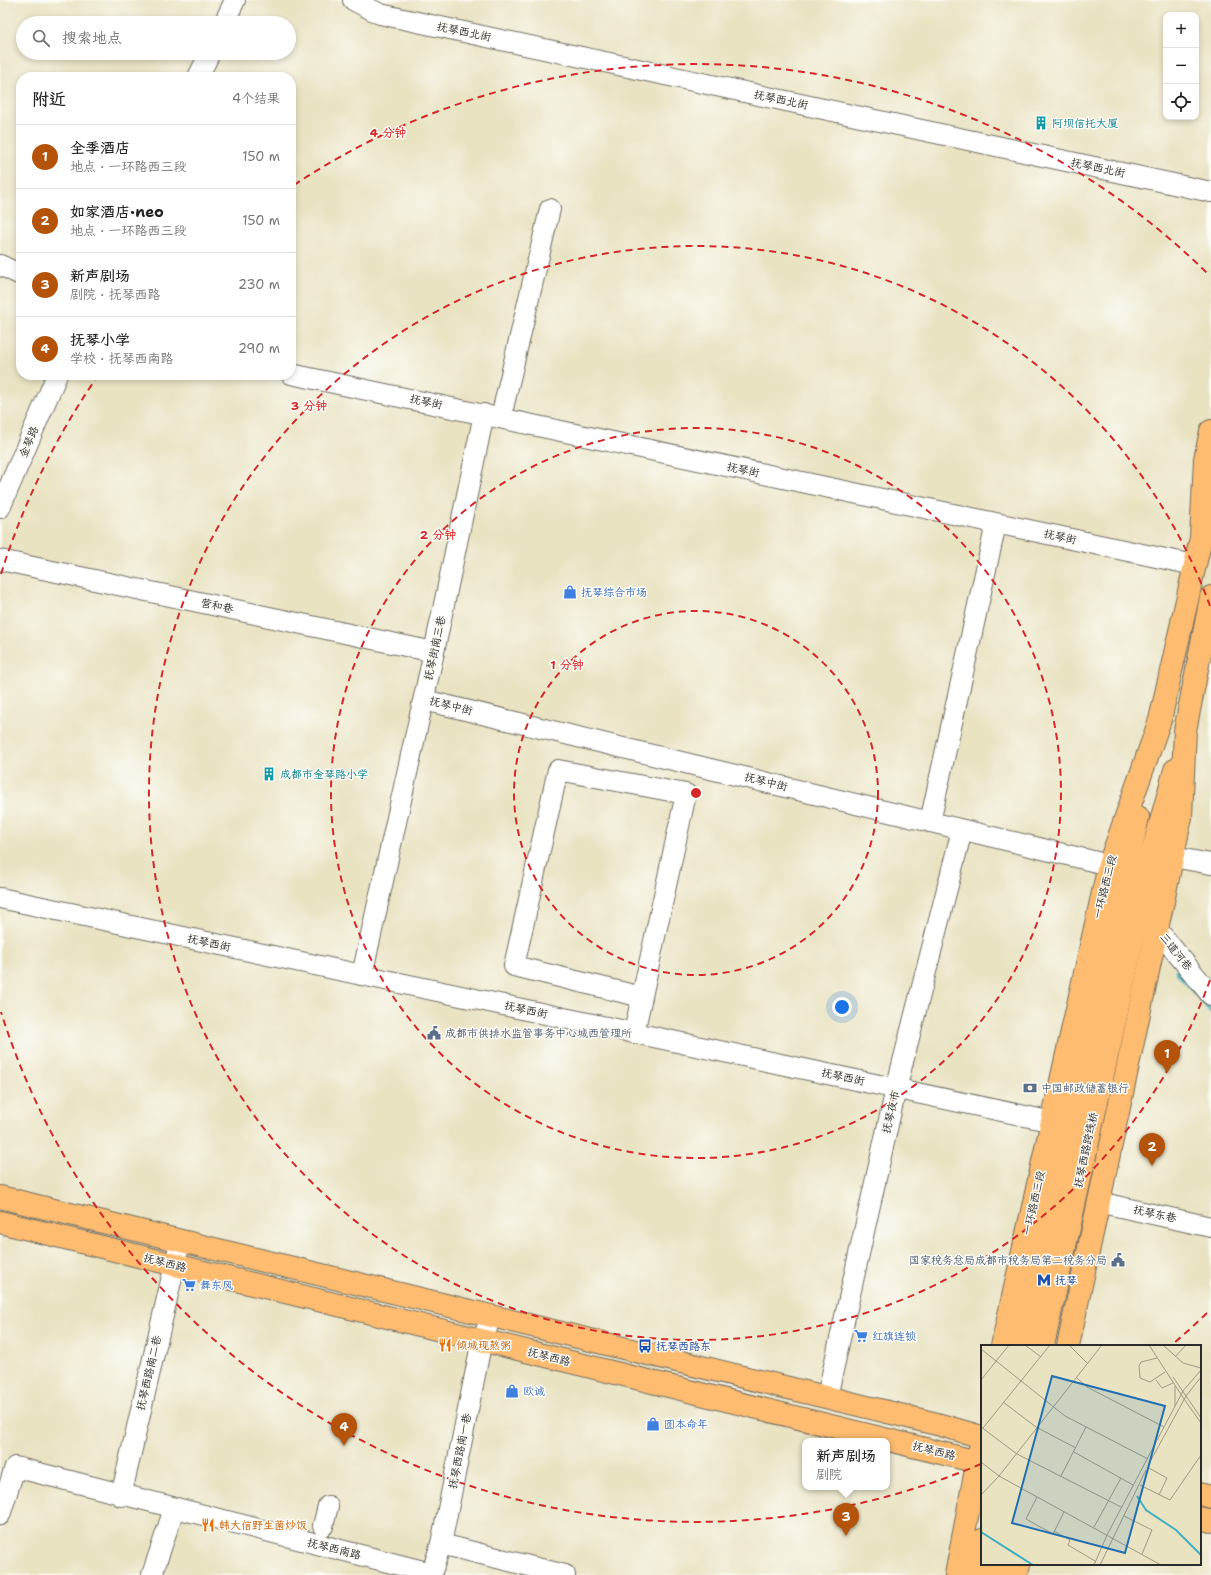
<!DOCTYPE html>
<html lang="zh">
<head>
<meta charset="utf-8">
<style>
	:root { --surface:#fff; --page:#f2f2f2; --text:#222; --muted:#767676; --line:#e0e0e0; --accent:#b45309 }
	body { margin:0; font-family:"Shantell Sans","LXGW WenKai TC",sans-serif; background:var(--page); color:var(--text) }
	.controls { position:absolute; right:12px; top:12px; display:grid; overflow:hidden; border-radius:8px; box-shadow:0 2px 6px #0003 }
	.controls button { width:36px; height:36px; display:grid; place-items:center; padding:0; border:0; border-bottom:1px solid var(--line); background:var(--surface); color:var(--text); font:20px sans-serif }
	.you { position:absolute; left:842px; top:1007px; width:14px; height:14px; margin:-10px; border:3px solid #fff; border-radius:50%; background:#1a73e8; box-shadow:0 0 0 6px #1a73e833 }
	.badge { display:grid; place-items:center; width:26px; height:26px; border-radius:50%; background:var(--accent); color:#fff; font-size:13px; font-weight:700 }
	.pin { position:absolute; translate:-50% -33px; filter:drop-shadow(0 1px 2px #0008) }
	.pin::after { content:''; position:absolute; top:21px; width:14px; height:12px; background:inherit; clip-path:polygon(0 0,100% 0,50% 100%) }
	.popup { position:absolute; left:802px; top:1438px; width:88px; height:52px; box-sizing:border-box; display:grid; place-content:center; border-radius:8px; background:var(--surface); filter:drop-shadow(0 1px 3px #0005); font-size:13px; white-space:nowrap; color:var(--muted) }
	.popup b { font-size:15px; color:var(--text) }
	.popup::after { content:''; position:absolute; left:50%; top:100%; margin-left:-8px; border:8px solid transparent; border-top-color:var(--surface) }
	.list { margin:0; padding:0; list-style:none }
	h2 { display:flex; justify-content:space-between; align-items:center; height:52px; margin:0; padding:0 16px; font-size:17px }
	h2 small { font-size:13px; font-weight:400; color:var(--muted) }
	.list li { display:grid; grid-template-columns:26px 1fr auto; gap:12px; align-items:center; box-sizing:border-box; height:64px; padding:0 16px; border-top:1px solid var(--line) }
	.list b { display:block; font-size:15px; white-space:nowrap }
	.list p { margin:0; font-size:13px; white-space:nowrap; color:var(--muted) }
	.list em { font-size:13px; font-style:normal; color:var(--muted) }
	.icon { flex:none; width:22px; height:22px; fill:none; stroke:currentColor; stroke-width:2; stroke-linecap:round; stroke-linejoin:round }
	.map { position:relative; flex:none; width:1211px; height:1575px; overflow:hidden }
	.search { position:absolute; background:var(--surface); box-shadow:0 2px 6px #0003; left:16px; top:16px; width:280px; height:44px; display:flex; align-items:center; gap:10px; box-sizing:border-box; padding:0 14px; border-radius:22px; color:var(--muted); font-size:15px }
	.panel { position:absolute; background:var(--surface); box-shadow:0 2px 6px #0003; left:16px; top:72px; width:280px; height:308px; border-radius:16px }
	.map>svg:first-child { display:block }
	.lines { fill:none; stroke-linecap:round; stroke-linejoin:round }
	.stream { stroke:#43afc0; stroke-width:4.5 }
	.minor-casing { stroke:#6e6b60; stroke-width:22 }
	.major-casing { stroke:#6e6b60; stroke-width:24 }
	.minor { stroke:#fff; stroke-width:20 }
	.major { stroke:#febc70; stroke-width:22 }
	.ring { fill:none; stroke:#d62828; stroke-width:2; stroke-dasharray:7 5 }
	.labels { text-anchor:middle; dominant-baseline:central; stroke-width:3; stroke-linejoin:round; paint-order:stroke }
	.street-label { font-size:11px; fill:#2b2b2b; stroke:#fdfcf7 }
	.culture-label { font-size:11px; fill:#0d838f; stroke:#fdfcf7; text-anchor:start }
	.shop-label { font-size:11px; fill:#366cbe; stroke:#fdfcf7; text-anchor:start }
	.service-label { font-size:11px; fill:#4e5e75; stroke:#fdfcf7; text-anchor:start }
	.transit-label { font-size:11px; fill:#164399; stroke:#fdfcf7; text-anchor:start }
	.food-label { font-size:11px; fill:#c56008; stroke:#fdfcf7; text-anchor:start }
	.inset-river { fill:none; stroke:#43afc0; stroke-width:2 }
	.inset-road { fill:none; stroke:#9d9986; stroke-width:1 }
	.view { fill:#1f6fb2; fill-opacity:0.15; stroke:#1f6fb2; stroke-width:2 }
	.inset-edge { fill:none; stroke:#2b2b2b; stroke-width:2 }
	.centre { fill:#d62828; stroke:#fdfcf7; stroke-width:2 }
	.ring-label { font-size:12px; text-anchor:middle; font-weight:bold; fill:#d62828; stroke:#fdfcf7; stroke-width:3; stroke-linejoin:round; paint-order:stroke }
</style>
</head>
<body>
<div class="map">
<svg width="1211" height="1575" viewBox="0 0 1211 1575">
	<rect width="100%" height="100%" fill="#fdfcf7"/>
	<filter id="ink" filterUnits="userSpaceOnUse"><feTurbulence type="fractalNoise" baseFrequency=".025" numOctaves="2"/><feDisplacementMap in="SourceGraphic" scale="8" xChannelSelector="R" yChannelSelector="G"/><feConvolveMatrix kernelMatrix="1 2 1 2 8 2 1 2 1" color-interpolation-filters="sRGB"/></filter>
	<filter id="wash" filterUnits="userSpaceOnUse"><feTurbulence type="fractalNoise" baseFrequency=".012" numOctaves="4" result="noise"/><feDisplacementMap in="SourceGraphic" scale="16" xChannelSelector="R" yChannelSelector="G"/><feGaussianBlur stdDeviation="0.9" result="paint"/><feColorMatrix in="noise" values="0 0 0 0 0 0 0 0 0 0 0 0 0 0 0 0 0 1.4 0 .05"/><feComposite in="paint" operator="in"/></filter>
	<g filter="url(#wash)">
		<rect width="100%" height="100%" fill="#e9e3c2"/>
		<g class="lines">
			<polyline class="stream" points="1177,971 1211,1011"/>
		</g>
	</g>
	<g filter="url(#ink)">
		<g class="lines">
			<g class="minor-casing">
				<g id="minor">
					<polyline points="353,0 380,14 1211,192"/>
					<polyline points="224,23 235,0"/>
					<polyline points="198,77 210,53"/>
					<polyline points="0,265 21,275"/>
					<polyline points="291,374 1194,565"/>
					<polyline points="501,417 550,209"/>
					<polyline points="0,508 57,375"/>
					<polyline points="0,560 434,652"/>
					<polyline points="424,700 1109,865"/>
					<polyline points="930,822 996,524"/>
					<polyline points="1173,857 1211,864"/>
					<polyline points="0,898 1053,1122"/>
					<polyline points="1156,928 1211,995"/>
					<polyline points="362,975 434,652 484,414"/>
					<polyline points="634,1033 686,794 558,770 514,966 642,997"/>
					<polyline points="1098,1202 1211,1227"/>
					<polyline points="827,1397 896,1089 962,830"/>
					<polyline points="121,1496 178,1251"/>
					<polyline points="0,1515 15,1467 431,1573"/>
					<polyline points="323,1526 328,1506"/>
					<polyline points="441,1544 565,1575"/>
					<polyline points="152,1575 174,1509"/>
					<polyline points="431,1575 441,1544 482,1340 487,1328"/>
				</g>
			</g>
			<g class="major-casing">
				<g id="major">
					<polyline points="0,1197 937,1424 982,1437"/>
					<polyline points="0,1222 982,1463"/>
					<polyline points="1002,1346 1109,865 1160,720 1201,538 1205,459 1211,431"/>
					<polyline points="1023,1346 1138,817"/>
					<polyline points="1043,1346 1150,861 1175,770"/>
					<polyline points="1068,1346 1181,817 1185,731 1211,597"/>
					<polyline points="1200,1494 1211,1497"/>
					<polyline points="1200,1518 1211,1521"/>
					<polyline points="956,1575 980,1448"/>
					<polyline points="975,1575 982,1540"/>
					<polyline points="995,1575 997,1564"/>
					<polyline points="1016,1575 1019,1564"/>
				</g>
			</g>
			<use href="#minor" class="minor"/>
			<use href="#major" class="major"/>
		</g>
	</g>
	<g class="ring">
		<circle cx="696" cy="793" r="182"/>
		<circle cx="696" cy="793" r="365"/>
		<path d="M1210 980A547 547 0 1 1 1210 606"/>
		<path d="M1207 1313A729 729 0 0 1 1174 1343M981 1464A729 729 0 0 1 1 1012M1 574A729 729 0 0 1 95 380M294 185A729 729 0 0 1 1207 273"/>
	</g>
	<defs>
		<g id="building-bare" transform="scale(1.08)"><path d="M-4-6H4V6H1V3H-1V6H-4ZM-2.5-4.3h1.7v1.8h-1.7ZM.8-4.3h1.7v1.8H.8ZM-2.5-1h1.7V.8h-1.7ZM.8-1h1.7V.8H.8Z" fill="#0f9aa8" stroke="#fdfcf7" stroke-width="2.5" paint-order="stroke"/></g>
		<g id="shop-bare" transform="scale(1.08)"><path d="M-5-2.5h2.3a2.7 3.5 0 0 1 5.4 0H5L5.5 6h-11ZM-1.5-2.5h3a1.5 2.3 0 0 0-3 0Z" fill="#3f7fe0" stroke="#fdfcf7" stroke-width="2.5" paint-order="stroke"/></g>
		<g id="civic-bare" transform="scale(1.08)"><path d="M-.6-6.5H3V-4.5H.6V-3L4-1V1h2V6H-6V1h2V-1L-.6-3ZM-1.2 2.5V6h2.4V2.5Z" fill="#5c6f8a" stroke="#fdfcf7" stroke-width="2.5" paint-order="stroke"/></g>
		<g id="bank-bare" transform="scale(1.08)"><path d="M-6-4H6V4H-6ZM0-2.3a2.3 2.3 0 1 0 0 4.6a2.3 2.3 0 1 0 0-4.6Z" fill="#5c6f8a" stroke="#fdfcf7" stroke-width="2.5" paint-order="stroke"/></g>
		<g id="metro-bare" transform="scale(1.08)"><path d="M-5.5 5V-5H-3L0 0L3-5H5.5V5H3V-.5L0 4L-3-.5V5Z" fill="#1a4fb4" stroke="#fdfcf7" stroke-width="2.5" paint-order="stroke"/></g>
		<g id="supermarket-bare" transform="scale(1.08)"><path d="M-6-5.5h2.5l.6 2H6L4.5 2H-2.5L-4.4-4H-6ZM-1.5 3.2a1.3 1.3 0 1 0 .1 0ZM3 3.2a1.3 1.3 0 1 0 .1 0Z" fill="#3f7fe0" stroke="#fdfcf7" stroke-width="2.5" paint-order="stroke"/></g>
		<g id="restaurant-bare" transform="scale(1.08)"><path d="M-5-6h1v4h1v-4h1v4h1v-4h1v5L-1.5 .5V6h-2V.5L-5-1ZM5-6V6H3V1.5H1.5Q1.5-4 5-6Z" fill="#e8710a" stroke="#fdfcf7" stroke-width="2.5" paint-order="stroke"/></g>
		<g id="bus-bare" transform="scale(1.08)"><path d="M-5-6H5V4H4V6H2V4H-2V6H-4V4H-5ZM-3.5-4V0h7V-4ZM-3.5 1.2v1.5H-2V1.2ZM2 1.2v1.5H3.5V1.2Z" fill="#1a4fb4" stroke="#fdfcf7" stroke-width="2.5" paint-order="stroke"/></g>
	</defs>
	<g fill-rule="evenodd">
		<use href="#building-bare" x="1041" y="123"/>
		<use href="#shop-bare" x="570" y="592"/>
		<use href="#building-bare" x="269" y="774"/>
		<use href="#civic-bare" x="434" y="1033"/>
		<use href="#bank-bare" x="1030" y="1088"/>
		<use href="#civic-bare" x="1118" y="1260"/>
		<use href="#metro-bare" x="1044" y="1280"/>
		<use href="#supermarket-bare" x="189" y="1285"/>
		<use href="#supermarket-bare" x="861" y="1336"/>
		<use href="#restaurant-bare" x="445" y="1345"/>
		<use href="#bus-bare" x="645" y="1346"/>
		<use href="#shop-bare" x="512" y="1391"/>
		<use href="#shop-bare" x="653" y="1424"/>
		<use href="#restaurant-bare" x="208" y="1525"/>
	</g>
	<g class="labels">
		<g class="street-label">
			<text transform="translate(464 32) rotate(12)">抚琴西北街</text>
			<text transform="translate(781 100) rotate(12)">抚琴西北街</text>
			<text transform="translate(1098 168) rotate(12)">抚琴西北街</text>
			<text transform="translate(426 402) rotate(12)">抚琴街</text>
			<text transform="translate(29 442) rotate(-67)">金琴路</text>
			<text transform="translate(743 470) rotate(12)">抚琴街</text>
			<text transform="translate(1060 537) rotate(12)">抚琴街</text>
			<text transform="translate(217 606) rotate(12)">营和巷</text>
			<text transform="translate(435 648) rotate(-78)">抚琴街南三巷</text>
			<text transform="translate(451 706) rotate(14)">抚琴中街</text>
			<text transform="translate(766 782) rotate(14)">抚琴中街</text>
			<text transform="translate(1105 887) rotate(-76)">一环路西三段</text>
			<text transform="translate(209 943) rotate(12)">抚琴西街</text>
			<text transform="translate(1176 952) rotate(51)">三道河巷</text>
			<text transform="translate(526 1010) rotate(12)">抚琴西街</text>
			<text transform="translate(843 1077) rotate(12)">抚琴西街</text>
			<text transform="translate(891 1112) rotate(-77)">抚琴夜市</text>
			<text transform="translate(1086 1150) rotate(-78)">抚琴西路跨线桥</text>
			<text transform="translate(1034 1203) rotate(-77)">一环路西三段</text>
			<text transform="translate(1155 1214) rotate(12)">抚琴东巷</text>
			<text transform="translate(165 1263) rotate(14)">抚琴西路</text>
			<text transform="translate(549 1357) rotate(14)">抚琴西路</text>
			<text transform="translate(149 1373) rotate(-77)">抚琴西路南二巷</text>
			<text transform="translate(460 1451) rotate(-79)">抚琴西路南一巷</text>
			<text transform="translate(934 1451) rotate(14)">抚琴西路</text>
			<text transform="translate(334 1549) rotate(14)">抚琴西南路</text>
		</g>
		<g class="culture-label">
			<text x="1052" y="123">阿坝信托大厦</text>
			<text x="280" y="774">成都市金琴路小学</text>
		</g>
		<g class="shop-label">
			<text x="581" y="592">抚琴综合市场</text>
			<text x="200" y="1285">舞东风</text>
			<text x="872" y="1336">红旗连锁</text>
			<text x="523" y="1391">欧诚</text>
			<text x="664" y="1424">圆本命年</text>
		</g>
		<g class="service-label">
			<text x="445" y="1033">成都市供排水监管事务中心城西管理所</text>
			<text x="1041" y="1088">中国邮政储蓄银行</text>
			<text x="1107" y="1260" text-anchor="end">国家税务总局成都市税务局第二税务分局</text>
		</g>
		<g class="transit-label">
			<text x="1055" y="1280">抚琴</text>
			<text x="656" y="1346">抚琴西路东</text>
		</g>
		<g class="food-label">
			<text x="456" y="1345">倾城现熬粥</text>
			<text x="219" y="1525">韩大信野生菌炒饭</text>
		</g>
	</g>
	<g transform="translate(981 1345)">
		<rect width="220" height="220" fill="#e9e3c2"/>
		<path class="inset-river" d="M 156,151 L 165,165 L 195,185 L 220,210M 0,187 L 52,220"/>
		<path class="inset-road" d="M 44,0 L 60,12M 88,0 L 107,19M 168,0 L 203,54M 182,0 L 202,18 L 220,23M 0,4 L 84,71 L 167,114M 194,12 L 205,0M 176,13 L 160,17 L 158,21 L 159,33 L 169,37 L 184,27M 192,32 L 205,51M 96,33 L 106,42 L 183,82M 0,35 L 28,0M 175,35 L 181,43 L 192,38M 194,41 L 194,61M 205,51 L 220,73M 203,54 L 220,78M 22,57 L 55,82 L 95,103M 0,82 L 36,109 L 140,162M 2,83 L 69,0M 93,107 L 152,140M 170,115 L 205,51 L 220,32M 0,117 L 18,131 L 180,220M 166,122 L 186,133 L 178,150M 80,131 L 105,82M 159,140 L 189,155 L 220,110M 0,150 L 18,131 L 121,0M 56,152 L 45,174 L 72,189 L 83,167M 143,171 L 171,185 L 161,209M 113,182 L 140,133M 73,186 L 89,195 L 87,200 L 114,216M 113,220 L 126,190 L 202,46 L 220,25M 119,220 L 165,125"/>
		<path class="view" d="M 71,31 L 184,61 L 144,208 L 31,178 Z"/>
		<rect width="220" height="220" class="inset-edge"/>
	</g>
	<circle cx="696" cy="793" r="6" class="centre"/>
	<g class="ring-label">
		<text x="388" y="137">4 分钟</text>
		<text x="309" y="410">3 分钟</text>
		<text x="438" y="539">2 分钟</text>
		<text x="567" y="669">1 分钟</text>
	</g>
</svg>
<div class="controls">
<button>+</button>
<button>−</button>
<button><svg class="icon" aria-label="locate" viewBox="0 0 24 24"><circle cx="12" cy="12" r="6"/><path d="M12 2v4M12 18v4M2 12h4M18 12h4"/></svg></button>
</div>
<div class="you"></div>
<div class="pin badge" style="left:1167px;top:1073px">1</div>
<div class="pin badge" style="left:1152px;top:1166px">2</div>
<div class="pin badge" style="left:846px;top:1536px">3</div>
<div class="popup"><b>新声剧场</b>剧院</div>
<div class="pin badge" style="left:344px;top:1446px">4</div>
<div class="search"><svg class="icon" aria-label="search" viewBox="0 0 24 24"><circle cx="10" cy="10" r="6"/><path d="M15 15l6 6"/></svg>搜索地点</div>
<section class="panel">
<h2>附近<small>4个结果</small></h2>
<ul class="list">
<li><span class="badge">1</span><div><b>全季酒店</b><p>地点 · 一环路西三段</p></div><em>150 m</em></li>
<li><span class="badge">2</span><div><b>如家酒店·neo</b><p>地点 · 一环路西三段</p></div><em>150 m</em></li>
<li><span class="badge">3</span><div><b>新声剧场</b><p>剧院 · 抚琴西路</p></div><em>230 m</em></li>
<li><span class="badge">4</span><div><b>抚琴小学</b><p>学校 · 抚琴西南路</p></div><em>290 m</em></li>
</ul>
</section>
</div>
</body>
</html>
